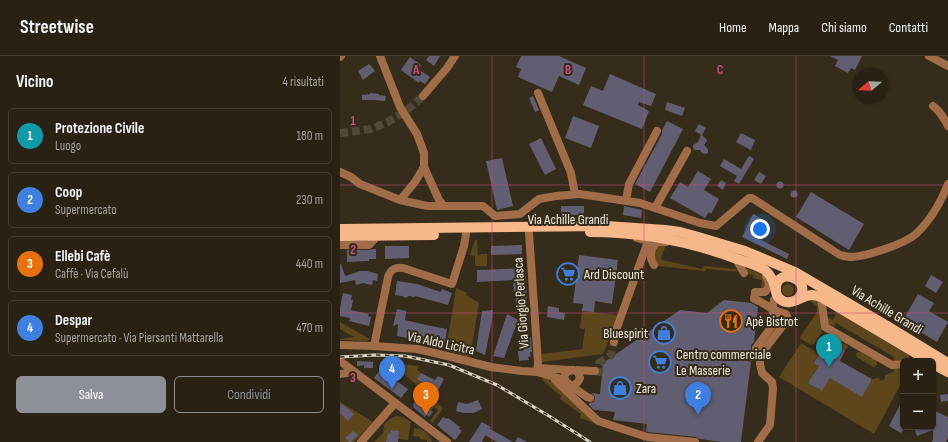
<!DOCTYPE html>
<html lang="it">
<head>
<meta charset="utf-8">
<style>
	:root { --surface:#282114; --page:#342e22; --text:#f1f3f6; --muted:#a5a3a0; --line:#443e34; --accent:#8c9099 }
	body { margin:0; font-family:"Sofia Sans Condensed",sans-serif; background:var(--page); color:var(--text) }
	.controls { position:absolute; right:12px; bottom:12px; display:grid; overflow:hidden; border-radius:6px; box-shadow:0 1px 3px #0004 }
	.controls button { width:36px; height:36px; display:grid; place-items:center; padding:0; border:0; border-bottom:1px solid var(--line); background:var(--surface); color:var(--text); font:20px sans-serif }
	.compass { position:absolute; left:512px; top:12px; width:36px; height:36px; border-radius:50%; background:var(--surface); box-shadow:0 1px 3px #0004; rotate:251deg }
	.you { position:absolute; left:420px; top:173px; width:14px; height:14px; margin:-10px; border:3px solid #fff; border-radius:50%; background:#1a73e8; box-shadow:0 0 0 6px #1a73e833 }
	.badge { display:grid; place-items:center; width:26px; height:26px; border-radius:50%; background:var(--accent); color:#fff; font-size:13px; font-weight:700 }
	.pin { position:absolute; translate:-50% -33px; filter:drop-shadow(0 1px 2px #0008) }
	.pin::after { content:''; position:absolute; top:21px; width:14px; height:12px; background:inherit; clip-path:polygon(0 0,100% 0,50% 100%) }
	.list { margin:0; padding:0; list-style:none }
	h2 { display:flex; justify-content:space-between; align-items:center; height:52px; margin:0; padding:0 16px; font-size:17px }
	h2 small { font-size:13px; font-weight:400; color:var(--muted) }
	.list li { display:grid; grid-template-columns:26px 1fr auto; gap:12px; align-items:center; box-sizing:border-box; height:56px; margin:0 8px 8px; padding:0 8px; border:1px solid var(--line); border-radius:6px }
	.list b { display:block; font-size:15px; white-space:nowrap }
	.list p { margin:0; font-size:13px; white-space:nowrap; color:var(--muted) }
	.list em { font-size:13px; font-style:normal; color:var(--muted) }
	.actions { display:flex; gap:8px; padding:12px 16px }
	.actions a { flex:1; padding:9px 0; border:1px solid var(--accent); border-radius:6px; text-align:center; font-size:14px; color:var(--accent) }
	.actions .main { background:var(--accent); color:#fff }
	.map { position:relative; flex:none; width:608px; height:386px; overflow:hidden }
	header { display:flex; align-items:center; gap:24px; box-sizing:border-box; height:56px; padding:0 20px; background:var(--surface); border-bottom:1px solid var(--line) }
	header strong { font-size:19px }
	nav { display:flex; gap:22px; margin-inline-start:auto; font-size:14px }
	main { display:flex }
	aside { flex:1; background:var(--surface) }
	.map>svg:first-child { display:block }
	.green { fill:#5d451c }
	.building { fill:#625e72 }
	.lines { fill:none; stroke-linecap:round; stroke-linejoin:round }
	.minor-tunnel { stroke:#524838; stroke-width:8; stroke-dasharray:8 4; stroke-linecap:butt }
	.minor { stroke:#a06d48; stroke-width:8 }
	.major { stroke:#f6b78b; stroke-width:10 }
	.rail-casing { stroke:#dbd4c9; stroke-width:3 }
	.rail { stroke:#362c1b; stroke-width:1.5; stroke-dasharray:4.5; stroke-linecap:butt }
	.grid { fill:none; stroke:#cd4c7c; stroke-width:1; stroke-opacity:0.55 }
	.labels { text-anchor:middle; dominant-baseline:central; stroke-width:4; stroke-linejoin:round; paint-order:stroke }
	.street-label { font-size:14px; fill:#efe9de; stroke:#362c1b }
	.poi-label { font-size:14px; fill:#efe9de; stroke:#362c1b; text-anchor:start }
	.grid-label { font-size:13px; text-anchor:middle; font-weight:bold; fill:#cd4c7c; stroke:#362c1b; stroke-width:4; stroke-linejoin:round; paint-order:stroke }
</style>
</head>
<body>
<header>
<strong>Streetwise</strong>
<nav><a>Home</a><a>Mappa</a><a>Chi siamo</a><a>Contatti</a></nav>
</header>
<main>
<aside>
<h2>Vicino<small>4 risultati</small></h2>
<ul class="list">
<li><span class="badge" style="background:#0f9aa8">1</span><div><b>Protezione Civile</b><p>Luogo</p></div><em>180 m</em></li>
<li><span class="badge" style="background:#3f7fe0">2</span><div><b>Coop</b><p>Supermercato</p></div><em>230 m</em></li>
<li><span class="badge" style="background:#e8710a">3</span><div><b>Ellebi Cafè</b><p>Caffè · Via Cefalù</p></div><em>440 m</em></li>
<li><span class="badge" style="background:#3f7fe0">4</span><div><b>Despar</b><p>Supermercato · Via Piersanti Mattarella</p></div><em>470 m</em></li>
</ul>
<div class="actions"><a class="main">Salva</a><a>Condividi</a></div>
</aside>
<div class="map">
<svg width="608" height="386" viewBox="0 0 608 386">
	<rect width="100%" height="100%" fill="#362c1b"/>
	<g class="green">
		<polygon points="135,184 137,184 138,200 142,198 147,198 147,210 135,210 135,200 130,199"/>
		<path d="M 326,189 L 321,202 L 323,204 L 362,213 L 364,210 L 396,213 L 398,216 L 366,213 L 365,215 L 318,210 C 311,203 314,198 316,190 Z"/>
		<polygon points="401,210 422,218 425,222 426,233 421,233 422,224 413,222 414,219 408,218"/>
		<circle cx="448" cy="234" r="6"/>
		<polygon points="116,232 127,237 126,239 139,247 130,302 106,294"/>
		<polygon points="473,242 478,245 482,276 474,288 471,289 460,282 461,280 477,256 477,250 470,245"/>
		<polygon points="242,255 278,259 270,281 263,298 202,306 202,298 242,293 245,273 240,272"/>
		<polygon points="497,256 569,299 569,305 553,306 554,301 496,267 494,271 488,268 488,261 493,264"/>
		<polygon points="0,266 30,283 27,285 0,284 0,283 14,281 0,273"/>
		<polygon points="489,280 508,290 505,295 487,284"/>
		<polygon points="461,287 479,298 474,306 479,310 468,327 482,335 493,316 497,326 522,340 532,323 539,322 540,325 545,323 545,319 554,316 553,312 563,312 563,324 534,378 439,321"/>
		<polygon points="519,295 537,305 537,309 533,311 517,301 516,298"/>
		<polygon points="51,307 79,310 77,314 81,317 78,323 85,328 82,334 103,352 93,367 90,365 98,354 75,336 78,330"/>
		<polygon points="202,321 206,321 258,368 240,362 241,358 220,343 221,340 202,324"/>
		<polygon points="0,346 33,366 14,386 0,386"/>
		<polygon points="56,360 63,361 71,366 68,384 58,383 59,376 51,374 50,378 48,378 47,386 34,386 43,377 44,369 46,366 50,363"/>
		<path d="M 74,372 C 82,372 90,378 92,386 L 87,386 L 87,384 L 80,383 L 80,381 L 73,380 Z"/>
	</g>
	<g class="building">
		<polygon points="89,0 100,0 94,10 86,4"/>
		<polygon points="181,0 219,0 246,12 239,29 219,20 212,36 178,21 181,13 176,11"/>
		<polygon points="490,0 522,0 515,14 511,12 508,17 495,10 498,4"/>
		<polygon points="70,1 81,9 78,13 90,21 85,28 80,25 79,27 61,14"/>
		<polygon points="29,8 35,15 23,24 18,15"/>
		<polygon points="270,18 316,38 311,50 299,46 298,49 309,55 302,73 243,49 251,30 263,35"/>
		<polygon points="30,37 39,38 39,39 46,40 45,45 33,44 22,44 22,39 30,38"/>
		<polygon points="193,40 199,54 195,56 189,42"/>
		<polygon points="327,46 345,52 342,60 325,54"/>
		<polygon points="233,60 259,70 251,92 225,82"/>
		<polygon points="327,65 343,73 310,136 295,128 322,78 322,74"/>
		<polygon points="359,68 366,72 362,79 367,84 366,86 364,89 367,92 368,94 368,97 366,98 362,97 360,94 354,94 353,91 353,89 358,86 361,79 355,75"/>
		<polygon points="401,77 415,84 411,94 396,86"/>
		<polygon points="201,82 216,113 205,119 189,88"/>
		<polygon points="409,100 414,103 399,128 394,125 397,120 380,110 384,103 401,113"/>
		<polygon points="162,102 173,150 157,154 146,105"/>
		<polygon points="358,115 371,123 364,134 379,143 371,158 369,156 365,162 330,142 340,126 348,131"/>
		<polygon points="419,116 426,120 421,128 414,124"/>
		<polygon points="381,124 386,127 383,134 377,130"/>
		<circle cx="440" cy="129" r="3.5"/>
		<circle cx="454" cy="138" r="3.5"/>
		<polygon points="471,136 524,168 509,194 456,161"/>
		<rect x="221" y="150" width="23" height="9"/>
		<polygon points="284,150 302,154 301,162 283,159"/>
		<polygon points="413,158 421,162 413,180 449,198 447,203 402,181"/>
		<polygon points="182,189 182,198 151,199 151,190"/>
		<polygon points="45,190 69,190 69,202 45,203"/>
		<polygon points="33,193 36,193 36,203 29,203 29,205 7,206 7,194 29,194"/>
		<polygon points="239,199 278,204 272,248 255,245 254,256 242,255 243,248 233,247"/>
		<polygon points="0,208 1,208 5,220 20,215 27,215 38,218 37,225 33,224 32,229 23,227 16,229 15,224 0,227"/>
		<polygon points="185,212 187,247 176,247 175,236 174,236 173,224 137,226 137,214"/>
		<polygon points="591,219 603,226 596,237 585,230"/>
		<polygon points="57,225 77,228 101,236 102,233 112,237 108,249 75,240 75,241 69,240 66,242 62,240 55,239"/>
		<polygon points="3,237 12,239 11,244 13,244 11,254 29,258 28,260 31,261 29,270 9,265 10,262 0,260 0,252"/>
		<polygon points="578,238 594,247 589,255 608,266 597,286 577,274 577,275 562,266"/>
		<polygon points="384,244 411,247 418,251 414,286 411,289 411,293 407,301 408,305 411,306 401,386 381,386 360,383 356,381 308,376 306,375 307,368 273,364 275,356 254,354 249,349 249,347 253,346 255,343 255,341 252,337 260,338 263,307 340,254 367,257"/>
		<polygon points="208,250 219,252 219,256 225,257 224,264 207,261"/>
		<polygon points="57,253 66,255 65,264 86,269 107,273 105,286 68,279 68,282 57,280 58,268 53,270"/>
		<polygon points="153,254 152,264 145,299 136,295 142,255"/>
		<polygon points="167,258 178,264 164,302 153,300"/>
		<polygon points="191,281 192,296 190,296 191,300 188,301 189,304 179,305 178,295 183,295 183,282"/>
		<polygon points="487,284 505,295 500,305 532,323 522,341 490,322 482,335 468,327 479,310 474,307"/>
		<polygon points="17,305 33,306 33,312 24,312 24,309 17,310"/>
		<polygon points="44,308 51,314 48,319 68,333 61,342 34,322"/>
		<polygon points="81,317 95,324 98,320 104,323 97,336 77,323"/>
		<polygon points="608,338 608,345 601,346 600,339"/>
		<polygon points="80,339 94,351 91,354 93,356 89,361 87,359 85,361 73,351 74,349 73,348"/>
		<polygon points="563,343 563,374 561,377 549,370"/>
		<polygon points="138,344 142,353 134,357 124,357 116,355 118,346 127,348"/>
		<polygon points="2,348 14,358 8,365 0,357 0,350"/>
		<polygon points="593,354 608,361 608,381 606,386 592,386 593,383 593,374 577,380 575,374 576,371 593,371"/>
		<polygon points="103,361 107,363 108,362 120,371 119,373 122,375 115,384 97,369"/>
		<polygon points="142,366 151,371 150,373 173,386 157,386 145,379 142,386 129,386"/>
		<polygon points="51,374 59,375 58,386 46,386 48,377 50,378"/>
		<polygon points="13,375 18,379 11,386 9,386 5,382"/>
		<polygon points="178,381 187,386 175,386"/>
	</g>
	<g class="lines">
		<g class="minor-tunnel">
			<polyline points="0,77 31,73 48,66 66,55 83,40"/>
			<polyline points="255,315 259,316 259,307 271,299 274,286"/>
		</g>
		<g class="minor">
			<polyline points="40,0 60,51 77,78 84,97 84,111 75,126 60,144"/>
			<polyline points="589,0 608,10"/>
			<polyline points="0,1 1,0"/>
			<polyline points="198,37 231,117 235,138"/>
			<polyline points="83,40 107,12 115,0"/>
			<path d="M 593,50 C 600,55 604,62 608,70"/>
			<polyline points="84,111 99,144 104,150"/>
			<path d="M 0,116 L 11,121 L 20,128 L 60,144 L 87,150 L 143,150 L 155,160 L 180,158 L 199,143 L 216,140 L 240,138 L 300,147 L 360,167 L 376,170 L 409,142 L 412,142 L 500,199 C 504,200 508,201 512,201 C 528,200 564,188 576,178 C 590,165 601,146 608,128"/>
			<polyline points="286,144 289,128 317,75"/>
			<polyline points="315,152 347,95"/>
			<polyline points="189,177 198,307 197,316"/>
			<polyline points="0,189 29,189 38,179"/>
			<polyline points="397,205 404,217"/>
			<path d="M 314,209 C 309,201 310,193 317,186 L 326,186"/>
			<polyline points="481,241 485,271 552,309 563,308"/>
			<polyline points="274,286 275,277 307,188 307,186 304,184 297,182"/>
			<polyline points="0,289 34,290 77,293 99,298 151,311 182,315 197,316 221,323 226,326"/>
			<path d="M 34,290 L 48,221 C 51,213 55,211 63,212 L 112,228 L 124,190 L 126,178"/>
			<polyline points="416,292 435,266 436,263 432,254 434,244"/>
			<polyline points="412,301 421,289"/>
			<polyline points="0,305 107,386"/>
			<polyline points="198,312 230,314"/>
			<path d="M 233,314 L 238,316 L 240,322 C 233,340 214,318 232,314 L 255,315"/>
			<polyline points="0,318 14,316"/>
			<polyline points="215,324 258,365 307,381 355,386"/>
			<polyline points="230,329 247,341 250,342"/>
			<polyline points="21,386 55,347"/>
			<path d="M 418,386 L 430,369 L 433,332 L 432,326 L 422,317 L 420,308 L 420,299 L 448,263 L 446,258 C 433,256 426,247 414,243 L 415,236 L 425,236 C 430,231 430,227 426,220"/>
		</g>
		<g class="major">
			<polyline points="0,173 266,170 325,174 340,176 355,180 405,195 455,216 549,271 608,307"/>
			<path d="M 250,176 C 301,176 349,185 397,203 C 406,206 416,209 425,214 C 432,220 434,227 436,235"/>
			<polyline points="0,180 94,179"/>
			<path d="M 457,244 C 477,223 434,209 436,234 C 436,237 437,240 439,242 C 449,253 461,239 472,239 C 475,239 478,240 481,241 L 589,305"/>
			<polyline points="593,308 608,316"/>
		</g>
		<g class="rail-casing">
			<polyline id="rail" points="0,301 34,299 65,300 109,309 157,329 209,360 250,386"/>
		</g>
		<use href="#rail" class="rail"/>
	</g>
	<path class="grid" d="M 152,0 L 152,386M 304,0 L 304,386M 456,0 L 456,386M 0,129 L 608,129M 0,257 L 608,257"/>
	<defs>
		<g id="supermarket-ring" transform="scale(1.15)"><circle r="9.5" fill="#362c1b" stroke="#3f7fe0" stroke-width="1.5"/><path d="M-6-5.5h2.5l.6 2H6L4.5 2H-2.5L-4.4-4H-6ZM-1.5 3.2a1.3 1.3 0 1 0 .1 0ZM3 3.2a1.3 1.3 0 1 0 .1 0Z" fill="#3f7fe0"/></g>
		<g id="restaurant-ring" transform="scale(1.15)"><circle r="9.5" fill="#362c1b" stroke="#e8710a" stroke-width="1.5"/><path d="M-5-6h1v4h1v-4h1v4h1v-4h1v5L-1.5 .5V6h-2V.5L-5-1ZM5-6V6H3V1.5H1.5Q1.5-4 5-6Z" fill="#e8710a"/></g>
		<g id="shop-ring" transform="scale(1.15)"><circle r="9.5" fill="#362c1b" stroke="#3f7fe0" stroke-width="1.5"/><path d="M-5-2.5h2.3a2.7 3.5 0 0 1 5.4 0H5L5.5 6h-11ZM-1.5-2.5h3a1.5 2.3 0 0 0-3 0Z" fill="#3f7fe0"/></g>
	</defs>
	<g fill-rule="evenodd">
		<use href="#supermarket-ring" x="228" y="218"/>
		<use href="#restaurant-ring" x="391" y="265"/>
		<use href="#shop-ring" x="324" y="277"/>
		<use href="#supermarket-ring" x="320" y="306"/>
		<use href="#shop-ring" x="280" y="332"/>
	</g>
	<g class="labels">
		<g class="street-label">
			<text x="228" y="163">Via Achille Grandi</text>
			<text transform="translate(181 247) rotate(-94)">Via Giorgio Perlasca</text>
			<text transform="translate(547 254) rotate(31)">Via Achille Grandi</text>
			<text transform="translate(101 287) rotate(12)">Via Aldo Licitra</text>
		</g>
		<g class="poi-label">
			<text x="244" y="218">Ard Discount</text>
			<text x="406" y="265">Apè Bistrot</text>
			<text x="308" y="277" text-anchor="end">Bluespirit</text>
			<text x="336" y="298">Centro commerciale<tspan x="336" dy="16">Le Masserie</tspan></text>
			<text x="296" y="332">Zara</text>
		</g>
	</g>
	<g class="grid-label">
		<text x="76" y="18">A</text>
		<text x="228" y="18">B</text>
		<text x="380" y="18">C</text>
		<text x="13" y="69">1</text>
		<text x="13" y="198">2</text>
		<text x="13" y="326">3</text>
	</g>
</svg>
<div class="controls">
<button>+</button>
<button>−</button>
</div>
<svg class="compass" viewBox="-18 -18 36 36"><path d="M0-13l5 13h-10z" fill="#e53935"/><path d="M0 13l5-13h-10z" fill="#a5a3a0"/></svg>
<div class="you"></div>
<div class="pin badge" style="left:489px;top:311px;background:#0f9aa8">1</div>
<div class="pin badge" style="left:358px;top:359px;background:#3f7fe0">2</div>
<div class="pin badge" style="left:86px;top:359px;background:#e8710a">3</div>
<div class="pin badge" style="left:52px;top:333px;background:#3f7fe0">4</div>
</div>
</main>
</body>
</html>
